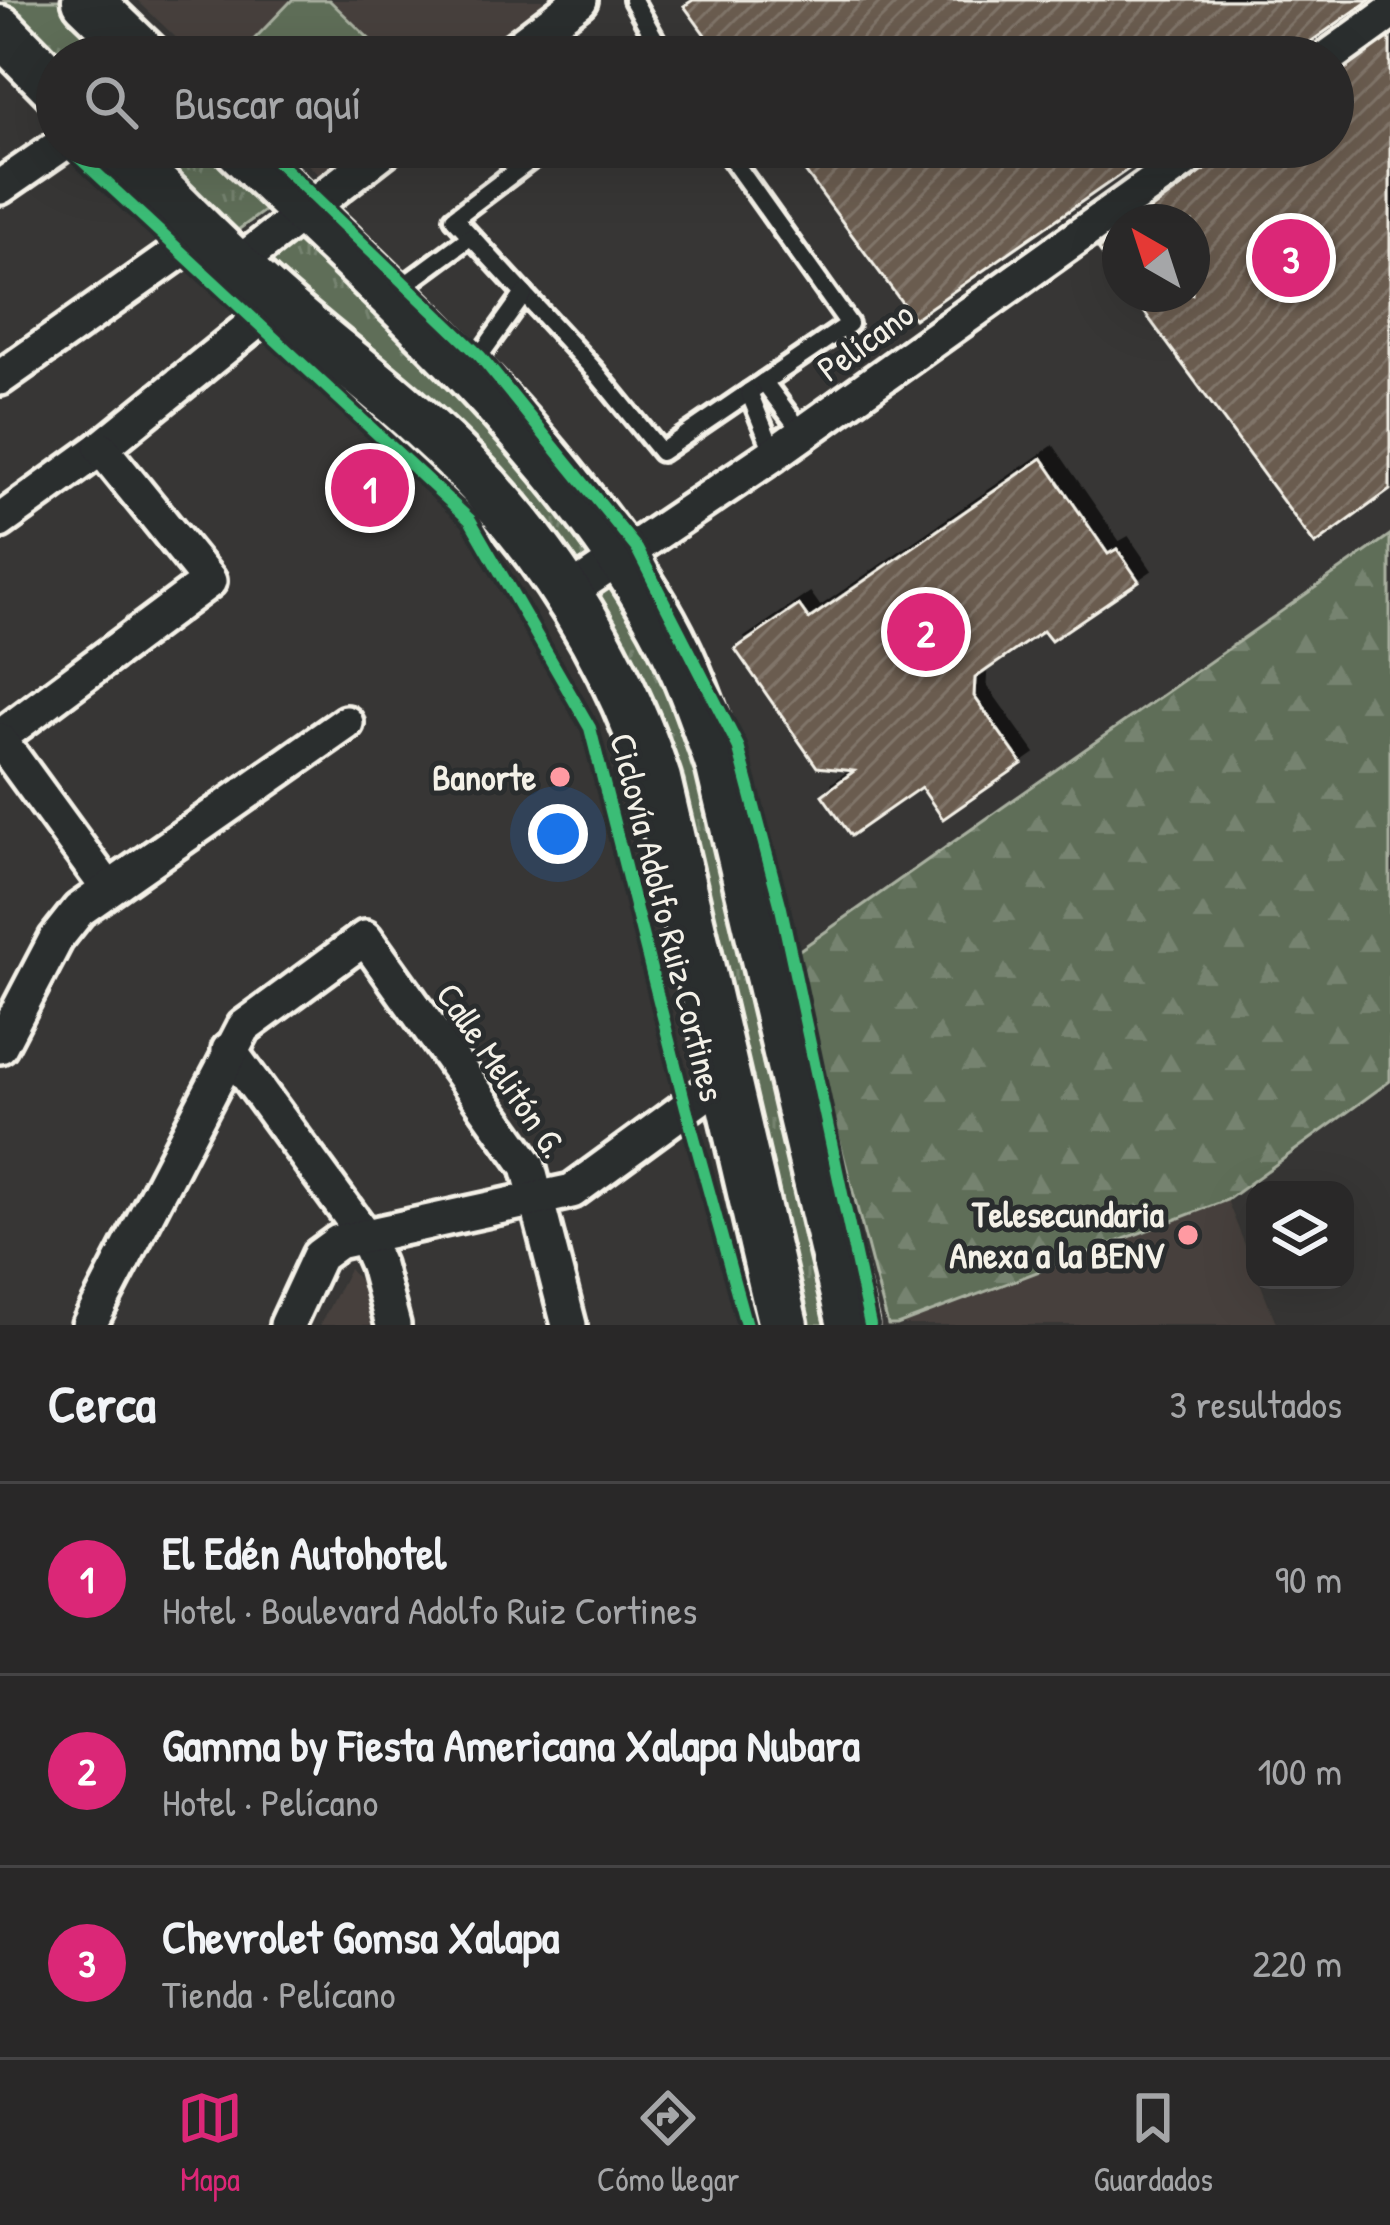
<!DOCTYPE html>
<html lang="es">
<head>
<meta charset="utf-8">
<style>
	:root { --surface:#292828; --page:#353434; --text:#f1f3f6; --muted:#a5a6a8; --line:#454445; --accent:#db2777 }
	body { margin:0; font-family:"Patrick Hand",sans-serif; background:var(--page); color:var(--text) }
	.controls { position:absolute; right:36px; bottom:36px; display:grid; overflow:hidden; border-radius:24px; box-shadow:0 12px 48px #0002 }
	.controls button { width:108px; height:108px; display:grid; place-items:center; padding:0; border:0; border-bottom:3px solid var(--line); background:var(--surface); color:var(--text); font:60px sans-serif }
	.compass { position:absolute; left:1102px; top:204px; width:108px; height:108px; border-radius:50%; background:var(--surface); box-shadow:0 12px 48px #0002; rotate:321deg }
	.you { position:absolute; left:558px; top:834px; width:42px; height:42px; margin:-30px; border:9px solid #fff; border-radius:50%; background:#1a73e8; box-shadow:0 0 0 18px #1a73e833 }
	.badge { display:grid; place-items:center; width:78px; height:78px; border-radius:50%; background:var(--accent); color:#fff; font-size:39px; font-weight:700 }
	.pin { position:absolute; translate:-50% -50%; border:6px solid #fff; box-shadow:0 3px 12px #0006 }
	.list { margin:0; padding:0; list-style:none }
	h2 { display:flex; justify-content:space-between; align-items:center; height:156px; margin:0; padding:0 48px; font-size:51px }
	h2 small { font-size:39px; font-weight:400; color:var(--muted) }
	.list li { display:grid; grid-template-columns:78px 1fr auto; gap:36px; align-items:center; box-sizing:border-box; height:192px; padding:0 48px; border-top:3px solid var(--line) }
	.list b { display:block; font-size:45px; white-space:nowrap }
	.list p { margin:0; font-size:39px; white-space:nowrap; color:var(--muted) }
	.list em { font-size:39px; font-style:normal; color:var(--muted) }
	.icon { flex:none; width:66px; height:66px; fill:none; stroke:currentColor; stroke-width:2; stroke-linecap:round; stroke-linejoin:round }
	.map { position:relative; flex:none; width:1390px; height:1325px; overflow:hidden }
	.search { position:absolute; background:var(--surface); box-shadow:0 12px 48px #0002; left:36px; right:36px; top:36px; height:132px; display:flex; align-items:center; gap:30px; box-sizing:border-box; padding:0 42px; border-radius:66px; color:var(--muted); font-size:45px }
	.sheet { height:732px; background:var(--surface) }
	nav { display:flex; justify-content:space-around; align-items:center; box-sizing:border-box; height:168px; border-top:3px solid var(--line); background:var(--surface); font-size:33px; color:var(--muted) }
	nav a { display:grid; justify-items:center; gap:6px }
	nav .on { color:var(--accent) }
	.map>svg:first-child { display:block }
	.built { fill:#46413d }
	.grass { fill:url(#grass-tufts); stroke:#a9b0a0; stroke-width:3 }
	.forest { fill:url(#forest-firs); stroke:#a9b0a0; stroke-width:3 }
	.pitch { fill:#5e6e58; stroke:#a9b0a0; stroke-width:3 }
	.building { fill:url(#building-hatch); stroke:#f4f1e8; stroke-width:3; filter:url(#shadow) }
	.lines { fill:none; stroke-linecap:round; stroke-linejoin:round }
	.service-casing { stroke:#f4f1e8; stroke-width:26 }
	.minor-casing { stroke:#f4f1e8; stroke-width:42 }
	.secondary-casing { stroke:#f4f1e8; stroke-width:57 }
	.service { stroke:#2a2d2e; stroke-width:16 }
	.minor { stroke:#2a2d2e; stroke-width:33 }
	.secondary { stroke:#2a2d2e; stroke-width:48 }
	.cycleway-casing { stroke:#2a2d2e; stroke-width:20 }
	.cycleway { stroke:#3abd76; stroke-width:12 }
	.poi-dot { fill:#ff9aa2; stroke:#2a2d2e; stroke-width:4.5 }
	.labels { text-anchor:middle; stroke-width:10; stroke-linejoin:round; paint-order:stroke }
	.street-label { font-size:36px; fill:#f4f1e8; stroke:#2a2d2e }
	.poi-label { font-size:36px; font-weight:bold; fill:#f4f1e8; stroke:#2a2d2e; text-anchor:end }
</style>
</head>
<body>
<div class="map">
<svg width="1390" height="1325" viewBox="0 0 1390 1325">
	<defs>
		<pattern id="grass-tufts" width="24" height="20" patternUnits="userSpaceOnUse" patternTransform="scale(3)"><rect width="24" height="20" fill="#5e6e58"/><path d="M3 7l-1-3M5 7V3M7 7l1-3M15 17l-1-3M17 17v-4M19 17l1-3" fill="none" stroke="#768370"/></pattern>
		<pattern id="forest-firs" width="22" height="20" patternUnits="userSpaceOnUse" patternTransform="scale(3)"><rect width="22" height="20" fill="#5e6e58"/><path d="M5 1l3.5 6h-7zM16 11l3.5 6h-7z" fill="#768370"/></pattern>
		<pattern id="building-hatch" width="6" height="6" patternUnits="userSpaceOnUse" patternTransform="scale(3)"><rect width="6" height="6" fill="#6a5c50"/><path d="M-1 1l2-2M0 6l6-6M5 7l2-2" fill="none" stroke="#807469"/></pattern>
		<filter id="shadow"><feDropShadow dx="11" dy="-11" stdDeviation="0" flood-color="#0009"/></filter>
	</defs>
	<rect width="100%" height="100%" fill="#373635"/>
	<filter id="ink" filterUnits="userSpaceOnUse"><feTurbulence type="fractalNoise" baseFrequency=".00833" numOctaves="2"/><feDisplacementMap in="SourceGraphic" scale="24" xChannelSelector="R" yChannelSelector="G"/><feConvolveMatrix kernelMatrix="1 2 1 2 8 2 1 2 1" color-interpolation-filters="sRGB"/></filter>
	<g filter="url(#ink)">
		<g class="built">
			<path d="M137,0H563L487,57H196Z"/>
			<path d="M290,147H363L321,177Z"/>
			<path d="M1227,1200L1255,1270V1280H1259L1277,1325H897Z"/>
			<path d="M349,1269L363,1285L374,1325H320Z"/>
		</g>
		<g class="grass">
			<path d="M4,0H74L132,57H62Z"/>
			<path d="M154,147H224L279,200L238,230Z"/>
			<path d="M306,226L598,550L562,572L492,483L266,258Z"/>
			<path d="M628,575L686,713L839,1325H801L584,598Z"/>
		</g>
		<path class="forest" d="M1390,535V1081L1227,1200L897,1325H888L791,956Z"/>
		<path class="pitch" d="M292,0H329L388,57H237Z"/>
		<g class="building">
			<path d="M693,0H1370L1289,57H721L684,6Z"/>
			<path d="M1390,34V490L1315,545L1131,294H1192V222H1134L1236,147H1333V76Z"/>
			<path d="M787,147H1160L914,319Z"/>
			<path d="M1120,232V279L1098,249Z"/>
			<path d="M1042,458L1108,554L1117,549L1139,581L1051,641L1043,631L975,678L974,696L1022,764L943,819L921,787L851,836L822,795L854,771L817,767L735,649L799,605L809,619Z"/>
		</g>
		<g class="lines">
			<defs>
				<g id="service">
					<path d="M633,0L665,57"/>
					<path d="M548,147L454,218L594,370L661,452L849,324L723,147"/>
					<path d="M394,293L470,237"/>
					<path d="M471,368L524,294"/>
					<path d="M764,382L803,434"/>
					<path d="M749,392L774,454"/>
				</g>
				<g id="minor">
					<path d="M505,57L580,0"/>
					<path d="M1329,57L1390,13"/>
					<path d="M0,187L58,147"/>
					<path d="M235,266L388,147"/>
					<path d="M0,378L204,234"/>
					<path d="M0,521L101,448L278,304"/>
					<path d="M568,593L774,454L1203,147"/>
					<path d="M0,737L209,581L101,448"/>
					<path d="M0,740L107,887"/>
					<path d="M0,1046L56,939L79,910L346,723"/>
					<path d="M229,1050L364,1235L377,1265L393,1325"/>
					<path d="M89,1325L244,1027L365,938L528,1166L569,1325"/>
					<path d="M287,1325L319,1256L338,1242L572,1191L728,1077"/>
				</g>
				<g id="secondary">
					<path d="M87,0L146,57"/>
					<path d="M0,30L57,88"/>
					<path d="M116,147C168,199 219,252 274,300C322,343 374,381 421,424C531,523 610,640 656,779L783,1325"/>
					<path d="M238,147C384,289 563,445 662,623C687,668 704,718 721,767L852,1325"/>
				</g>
			</defs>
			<use href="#service" class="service-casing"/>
			<use href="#minor" class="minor-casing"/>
			<use href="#secondary" class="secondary-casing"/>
			<use href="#service" class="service"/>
			<use href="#minor" class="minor"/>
			<use href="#secondary" class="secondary"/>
			<defs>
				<g id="cycleway">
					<path d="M68,147L470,520L590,728L686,1108L746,1325"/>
					<path d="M262,147L480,356L637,549L738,746L781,908L870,1325"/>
				</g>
			</defs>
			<use href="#cycleway" class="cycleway-casing"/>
			<use href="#cycleway" class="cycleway"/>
		</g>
	</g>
	<g class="poi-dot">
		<circle cx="560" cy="777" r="12"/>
		<circle cx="1188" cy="1235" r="12"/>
	</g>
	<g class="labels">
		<g class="street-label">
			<text transform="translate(865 341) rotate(-36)" y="13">Pelícano</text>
			<text transform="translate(668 917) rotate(76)" y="13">Ciclovía Adolfo Ruiz Cortines</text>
			<text transform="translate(502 1070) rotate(56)" y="13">Calle Melitón G.</text>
		</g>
		<g class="poi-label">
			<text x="536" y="790">Banorte</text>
			<text x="1164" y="1227">Telesecundaria<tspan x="1164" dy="41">Anexa a la BENV</tspan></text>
		</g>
	</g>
</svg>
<div class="controls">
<button><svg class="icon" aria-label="layers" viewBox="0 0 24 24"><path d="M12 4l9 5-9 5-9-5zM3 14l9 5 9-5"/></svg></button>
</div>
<svg class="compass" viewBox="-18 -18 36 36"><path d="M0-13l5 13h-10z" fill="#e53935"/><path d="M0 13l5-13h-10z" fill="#a5a6a8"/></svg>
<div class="you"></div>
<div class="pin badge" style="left:370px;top:488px">1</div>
<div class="pin badge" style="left:926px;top:632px">2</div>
<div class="pin badge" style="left:1291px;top:258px">3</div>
<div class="search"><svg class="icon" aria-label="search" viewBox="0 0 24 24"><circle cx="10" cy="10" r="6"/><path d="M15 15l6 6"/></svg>Buscar aquí</div>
</div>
<section class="sheet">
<h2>Cerca<small>3 resultados</small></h2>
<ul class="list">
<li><span class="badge">1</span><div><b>El Edén Autohotel</b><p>Hotel · Boulevard Adolfo Ruiz Cortines</p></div><em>90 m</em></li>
<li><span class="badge">2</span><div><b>Gamma by Fiesta Americana Xalapa Nubara</b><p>Hotel · Pelícano</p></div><em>100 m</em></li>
<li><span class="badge">3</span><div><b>Chevrolet Gomsa Xalapa</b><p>Tienda · Pelícano</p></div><em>220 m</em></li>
</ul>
</section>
<nav>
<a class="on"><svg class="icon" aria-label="map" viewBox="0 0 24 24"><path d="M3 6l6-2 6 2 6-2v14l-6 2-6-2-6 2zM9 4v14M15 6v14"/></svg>Mapa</a>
<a><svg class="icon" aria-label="directions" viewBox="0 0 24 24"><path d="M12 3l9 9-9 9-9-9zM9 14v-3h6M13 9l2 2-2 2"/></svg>Cómo llegar</a>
<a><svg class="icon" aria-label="saved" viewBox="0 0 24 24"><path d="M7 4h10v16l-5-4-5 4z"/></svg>Guardados</a>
</nav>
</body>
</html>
